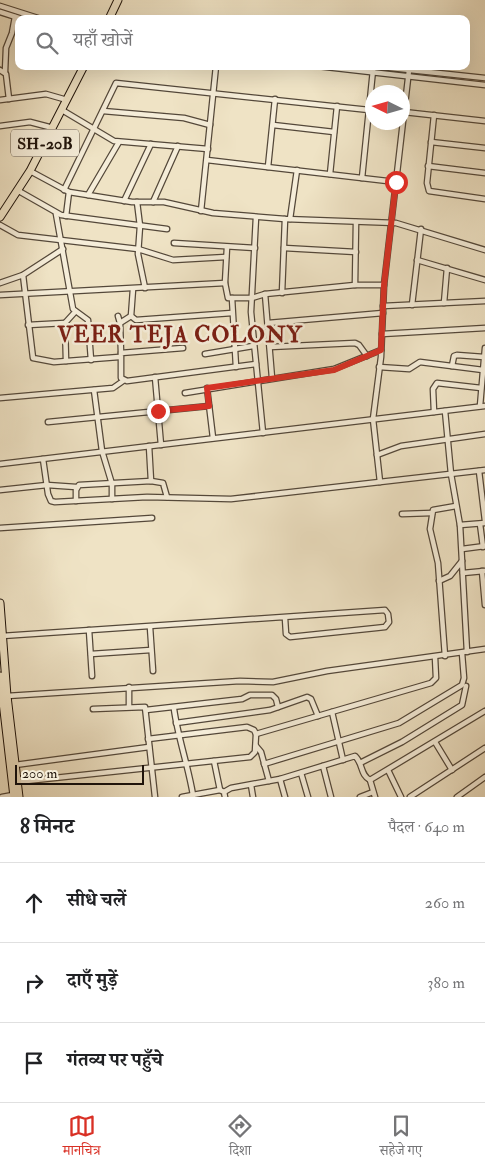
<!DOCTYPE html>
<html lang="hi">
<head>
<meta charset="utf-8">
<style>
	:root { --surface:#fff; --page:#f2f2f2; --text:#202124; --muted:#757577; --line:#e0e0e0; --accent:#d93025 }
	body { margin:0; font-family:"IM FELL Double Pica","Noto Serif Devanagari",serif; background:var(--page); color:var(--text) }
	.compass { position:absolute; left:365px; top:85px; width:45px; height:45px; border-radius:50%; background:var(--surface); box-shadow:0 5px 20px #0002; rotate:275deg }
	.scale { position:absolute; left:15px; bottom:12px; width:129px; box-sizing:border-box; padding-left:5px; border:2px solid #20140b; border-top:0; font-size:14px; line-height:18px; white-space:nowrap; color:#20140b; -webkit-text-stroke:4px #f5edd9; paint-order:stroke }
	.stop { position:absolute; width:15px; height:15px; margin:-11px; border:4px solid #d93025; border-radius:50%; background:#fff }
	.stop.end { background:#d93025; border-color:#fff; box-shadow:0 1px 5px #0008 }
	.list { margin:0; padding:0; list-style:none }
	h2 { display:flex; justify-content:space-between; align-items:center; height:65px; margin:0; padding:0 20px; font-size:21px }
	h2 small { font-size:16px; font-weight:400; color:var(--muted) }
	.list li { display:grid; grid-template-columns:32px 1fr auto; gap:15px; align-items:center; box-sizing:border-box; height:80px; padding:0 20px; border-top:1px solid var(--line) }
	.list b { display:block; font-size:19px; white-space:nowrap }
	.list em { font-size:16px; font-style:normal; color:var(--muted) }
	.icon { flex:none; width:28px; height:28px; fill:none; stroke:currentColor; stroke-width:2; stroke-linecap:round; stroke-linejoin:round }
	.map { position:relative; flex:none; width:485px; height:797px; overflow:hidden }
	.search { position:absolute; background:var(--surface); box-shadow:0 5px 20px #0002; left:15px; right:15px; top:15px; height:55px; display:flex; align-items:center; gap:12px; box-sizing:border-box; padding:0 18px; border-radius:10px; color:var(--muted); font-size:19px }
	.sheet { height:305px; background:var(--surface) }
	nav { display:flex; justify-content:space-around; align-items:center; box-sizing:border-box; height:70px; border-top:1px solid var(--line); background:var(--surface); font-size:14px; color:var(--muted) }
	nav a { display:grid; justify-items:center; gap:2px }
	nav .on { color:var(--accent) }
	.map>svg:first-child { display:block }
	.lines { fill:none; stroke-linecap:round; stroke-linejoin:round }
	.street-casing { stroke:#54483a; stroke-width:7 }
	.primary-casing { stroke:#20140b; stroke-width:9 }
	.street { stroke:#f5edd9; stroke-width:4.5 }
	.primary { stroke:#efe3c5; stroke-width:7 }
	.route { stroke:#d93025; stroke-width:6 }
	.labels { text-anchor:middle; stroke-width:5; stroke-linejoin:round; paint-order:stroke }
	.shield { fill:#f5edd9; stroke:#605549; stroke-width:1 }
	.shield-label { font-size:16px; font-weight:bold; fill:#20140b }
	.district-label { font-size:22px; font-weight:bold; letter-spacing:1px; fill:#7a1f14; stroke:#f5edd9 }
</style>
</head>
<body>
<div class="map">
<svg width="485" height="797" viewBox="0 0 485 797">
	<rect width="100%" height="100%" fill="#efe3c5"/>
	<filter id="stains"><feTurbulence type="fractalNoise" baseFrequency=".004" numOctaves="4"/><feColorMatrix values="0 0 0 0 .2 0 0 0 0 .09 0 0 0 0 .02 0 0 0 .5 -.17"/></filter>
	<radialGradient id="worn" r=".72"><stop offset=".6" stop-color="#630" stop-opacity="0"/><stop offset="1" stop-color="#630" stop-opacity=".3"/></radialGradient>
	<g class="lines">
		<defs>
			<g id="street">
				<path d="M0,6L41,19"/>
				<path d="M0,12L22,19"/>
				<path d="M317,66L485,85"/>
				<path d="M372,66L485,78"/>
				<path d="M0,70L6,74L9,99"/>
				<path d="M5,72L6,48L12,33L15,17"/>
				<path d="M0,100L46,94L67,100"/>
				<path d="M62,110L114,141L208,149"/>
				<path d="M103,111L184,118L210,125"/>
				<path d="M404,112L485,121"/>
				<path d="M434,115L427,183L429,191L485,199"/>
				<path d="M273,125L334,132"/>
				<path d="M0,126L30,122L53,128"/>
				<path d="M431,142L485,148"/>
				<path d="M207,160L396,182"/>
				<path d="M428,166L485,173"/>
				<path d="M268,167L275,99"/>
				<path d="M30,171L69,192L132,202H164L213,213L285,219L396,223L485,250"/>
				<path d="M330,174L337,106"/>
				<path d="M362,178L373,70"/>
				<path d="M17,190L61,215L167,229"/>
				<path d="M64,190L116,83L369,110"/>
				<path d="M88,195L119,142"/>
				<path d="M124,201L151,144"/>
				<path d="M137,202L140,226L138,254L145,288"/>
				<path d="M153,202L178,146"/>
				<path d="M201,211L216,66"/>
				<path d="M56,214L73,309L88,320L91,360"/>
				<path d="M66,216L69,192"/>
				<path d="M256,217L251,312L263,433"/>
				<path d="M290,219L297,170"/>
				<path d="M0,225L18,235L138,249L173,260L226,257"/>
				<path d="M174,243L255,248"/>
				<path d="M227,247L225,283L228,298H252L265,294L355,285H384"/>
				<path d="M284,248L356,252"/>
				<path d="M417,260L485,280"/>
				<path d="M23,275L33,358L54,362L119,357"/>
				<path d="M0,283L23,275L63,249"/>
				<path d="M355,285L356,222"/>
				<path d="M133,289L131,316L136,320L232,313"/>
				<path d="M282,293L285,219"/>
				<path d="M265,294L272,378"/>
				<path d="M0,295L225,283"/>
				<path d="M232,298L236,367"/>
				<path d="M444,303L447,268"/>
				<path d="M412,305L421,229"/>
				<path d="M383,306L485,301"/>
				<path d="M118,316L120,323"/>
				<path d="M268,323L383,313"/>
				<path d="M28,325L65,323"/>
				<path d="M382,334L485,328"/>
				<path d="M270,347L355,343L359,345L367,356"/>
				<path d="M183,348L121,353V378L127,381L256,364"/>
				<path d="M121,353L120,323L131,316"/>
				<path d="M205,354L253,346"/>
				<path d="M66,361L65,323L75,312"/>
				<path d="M452,366L454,356L457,355L484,357"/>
				<path d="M379,367L409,369L420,362L483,370"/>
				<path d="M155,377L161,445"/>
				<path d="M207,388L213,438"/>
				<path d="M94,390L102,451L112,484V499"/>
				<path d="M185,393L334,369L381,350"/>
				<path d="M0,398L113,388L123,381"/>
				<path d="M480,406L485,348"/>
				<path d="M445,411L451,474L460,525L467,652"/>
				<path d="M434,412L433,389L437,383L481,388"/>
				<path d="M48,422L209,406"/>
				<path d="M149,446L151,481"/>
				<path d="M377,455L401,446L485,434"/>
				<path d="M43,459L48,494L51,501L55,502L147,497L231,499L485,470"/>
				<path d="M0,464L485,406"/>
				<path d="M479,471L485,521"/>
				<path d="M380,482L373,419L381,357L384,285L409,70"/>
				<path d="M0,490L47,485L76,487"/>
				<path d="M76,501V490L79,485L151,481L163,483L167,497"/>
				<path d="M402,514L432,513"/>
				<path d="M480,524L483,547"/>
				<path d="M460,525L485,523"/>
				<path d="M0,528L152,518"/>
				<path d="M462,549L485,546"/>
				<path d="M482,571L485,605"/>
				<path d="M463,573L484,571"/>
				<path d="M439,581L450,576L462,561"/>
				<path d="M150,627L153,671"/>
				<path d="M89,630L92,676"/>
				<path d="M2,636L385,610L388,614L389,622L385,627L376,628L290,637L286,634L285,618"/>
				<path d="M91,654L151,650"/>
				<path d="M445,656L438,563L430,529L433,510L456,506"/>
				<path d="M129,687V706"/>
				<path d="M7,696L240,681L273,682L327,671L485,649"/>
				<path d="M93,709L145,707L155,797"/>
				<path d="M174,709C178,738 188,765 193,795"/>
				<path d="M146,710L242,699L250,695H272L276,699L278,707"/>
				<path d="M332,712L343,760"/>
				<path d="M176,723L270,710L307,697L311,699L318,716"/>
				<path d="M256,734L431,683L436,678L435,657"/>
				<path d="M435,742L452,770"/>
				<path d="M256,746L261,752L269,781"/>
				<path d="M214,761L220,790"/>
				<path d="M360,763L402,742L462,705L466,686"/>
				<path d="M264,764L399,723L462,685L464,678L462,653"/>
				<path d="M15,765L149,747"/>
				<path d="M323,766L331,797"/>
				<path d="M388,770L401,797"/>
				<path d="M301,773L308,797"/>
				<path d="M280,779L285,797"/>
				<path d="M17,782L250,757L255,752L256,734L254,730L247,727L148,739"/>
				<path d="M251,785L253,797"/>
				<path d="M224,792L231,788L280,779L355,756C363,763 360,775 370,780"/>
				<path d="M2,797L13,795"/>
				<path d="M182,797L220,790L224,792L225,797"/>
				<path d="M360,797L373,792"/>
				<path d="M375,797L370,780L485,711"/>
				<path d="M410,797L485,748"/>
				<path d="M457,797L485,777"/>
			</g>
			<g id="primary">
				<path d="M109,19L118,0"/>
				<path d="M0,217L30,171L84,66"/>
				<path d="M0,603L7,696L19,797"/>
				<path d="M0,676L14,797"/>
			</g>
		</defs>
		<use href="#street" class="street-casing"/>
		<use href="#primary" class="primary-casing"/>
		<use href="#street" class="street"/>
		<use href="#primary" class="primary"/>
	</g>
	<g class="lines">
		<path class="route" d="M158,411L209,406L207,388L334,370L381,350L384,285L396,182"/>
	</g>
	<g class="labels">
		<rect class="shield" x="11" y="129.5" width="68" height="27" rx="4"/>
		<g class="shield-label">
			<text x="45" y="149">SH-20B</text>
		</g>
		<g class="district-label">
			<text x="180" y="342">VEER TEJA COLONY</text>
		</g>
	</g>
	<rect width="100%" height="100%" filter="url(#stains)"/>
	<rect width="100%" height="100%" fill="url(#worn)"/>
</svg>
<svg class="compass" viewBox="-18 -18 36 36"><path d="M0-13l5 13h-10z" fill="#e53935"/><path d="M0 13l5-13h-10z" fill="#757577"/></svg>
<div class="scale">200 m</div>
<div class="stop" style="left:396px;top:182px"></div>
<div class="stop end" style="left:158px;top:411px"></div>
<div class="search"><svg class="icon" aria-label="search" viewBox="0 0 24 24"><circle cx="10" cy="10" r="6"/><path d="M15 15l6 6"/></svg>यहाँ खोजें</div>
</div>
<section class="sheet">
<h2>8 मिनट<small>पैदल · 640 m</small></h2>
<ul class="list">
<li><svg class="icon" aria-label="ahead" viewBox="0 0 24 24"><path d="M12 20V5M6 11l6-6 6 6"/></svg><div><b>सीधे चलें</b></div><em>260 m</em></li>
<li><svg class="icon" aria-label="right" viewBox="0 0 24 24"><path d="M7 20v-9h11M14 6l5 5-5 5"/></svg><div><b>दाएँ मुड़ें</b></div><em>380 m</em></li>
<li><svg class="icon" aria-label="arrive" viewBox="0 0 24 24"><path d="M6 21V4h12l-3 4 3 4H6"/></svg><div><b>गंतव्य पर पहुँचे</b></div></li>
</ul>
</section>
<nav>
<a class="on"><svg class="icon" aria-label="map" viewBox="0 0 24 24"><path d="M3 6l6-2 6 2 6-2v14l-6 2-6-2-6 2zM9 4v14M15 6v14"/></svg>मानचित्र</a>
<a><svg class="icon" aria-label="directions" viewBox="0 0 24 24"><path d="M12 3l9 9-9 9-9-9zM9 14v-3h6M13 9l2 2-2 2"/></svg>दिशा</a>
<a><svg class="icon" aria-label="saved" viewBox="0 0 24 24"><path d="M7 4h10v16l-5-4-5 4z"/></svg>सहेजे गए</a>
</nav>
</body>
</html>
